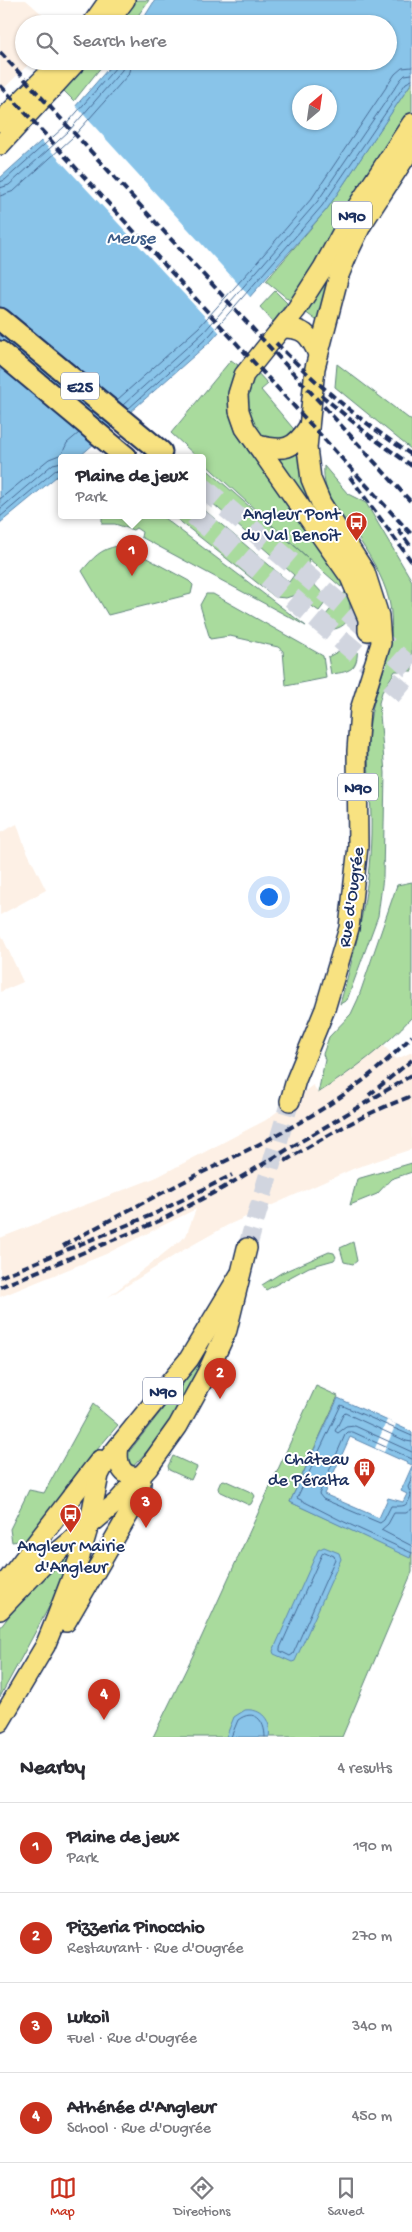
<!DOCTYPE html>
<html lang="en">
<head>
<meta charset="utf-8">
<style>
	:root { --surface:#fff; --page:#f2f2f3; --text:#2b2b33; --muted:#7c7c81; --line:#e1e1e2; --accent:#c8321e }
	body { margin:0; font-family:"Gochi Hand",sans-serif; background:var(--page); color:var(--text) }
	.compass { position:absolute; left:292px; top:85px; width:45px; height:45px; border-radius:50%; background:var(--surface); box-shadow:0 1px 4px #0004; rotate:29deg }
	.you { position:absolute; left:268px; top:896px; width:18px; height:18px; margin:-12px; border:4px solid #fff; border-radius:50%; background:#1a73e8; box-shadow:0 0 0 8px #1a73e833 }
	.badge { display:grid; place-items:center; width:32px; height:32px; border-radius:50%; background:var(--accent); color:#fff; font-size:16px; font-weight:700 }
	.pin { position:absolute; translate:-50% -41px; filter:drop-shadow(0 1px 2px #0008) }
	.pin::after { content:''; position:absolute; top:26px; width:18px; height:15px; background:inherit; clip-path:polygon(0 0,100% 0,50% 100%) }
	.popup { position:absolute; left:58px; top:454px; width:148px; height:65px; box-sizing:border-box; display:grid; place-content:center; border-radius:5px; background:var(--surface); filter:drop-shadow(0 1px 4px #0005); font-size:16px; white-space:nowrap; color:var(--muted) }
	.popup b { font-size:19px; color:var(--text) }
	.popup::after { content:''; position:absolute; left:50%; top:100%; margin-left:-10px; border:10px solid transparent; border-top-color:var(--surface) }
	.list { margin:0; padding:0; list-style:none }
	h2 { display:flex; justify-content:space-between; align-items:center; height:65px; margin:0; padding:0 20px; font-size:21px }
	h2 small { font-size:16px; font-weight:400; color:var(--muted) }
	.list li { display:grid; grid-template-columns:32px 1fr auto; gap:15px; align-items:center; box-sizing:border-box; height:90px; padding:0 20px; border-top:1px solid var(--line) }
	.list b { display:block; font-size:19px; white-space:nowrap }
	.list p { margin:0; font-size:16px; white-space:nowrap; color:var(--muted) }
	.list em { font-size:16px; font-style:normal; color:var(--muted) }
	.icon { flex:none; width:28px; height:28px; fill:none; stroke:currentColor; stroke-width:2; stroke-linecap:round; stroke-linejoin:round }
	.map { position:relative; flex:none; width:412px; height:1737px; overflow:hidden }
	.search { position:absolute; background:var(--surface); box-shadow:0 1px 4px #0004; left:15px; right:15px; top:15px; height:55px; display:flex; align-items:center; gap:12px; box-sizing:border-box; padding:0 18px; border-radius:28px; color:var(--muted); font-size:19px }
	.sheet { height:425px; background:var(--surface) }
	nav { display:flex; justify-content:space-around; align-items:center; box-sizing:border-box; height:70px; border-top:1px solid var(--line); background:var(--surface); font-size:14px; color:var(--muted) }
	nav a { display:grid; justify-items:center; gap:2px }
	nav .on { color:var(--accent) }
	.map>svg:first-child { display:block }
	.built { fill:#fdf0e5 }
	.green { fill:#a9db9d; stroke:#62857e }
	.water { fill:#89c4e9; stroke:#5d88b1; fill-rule:evenodd }
	.pier { fill:#fff }
	.lines { fill:none; stroke-linecap:round; stroke-linejoin:round }
	.shore { stroke:#476b96; stroke-width:1 }
	.major-tunnel { stroke:#d1d5df; stroke-width:19; stroke-dasharray:19 9; stroke-linecap:butt }
	.highway-tunnel { stroke:#d1d5df; stroke-width:21; stroke-dasharray:21 11; stroke-linecap:butt }
	.major-casing { stroke:#1b2f5e; stroke-width:22 }
	.highway-casing { stroke:#1b2f5e; stroke-width:25 }
	.major { stroke:#f8e281; stroke-width:19 }
	.highway { stroke:#f8e281; stroke-width:21 }
	.rail { stroke:#1b2f5e; stroke-width:4; stroke-dasharray:8 4; stroke-linecap:butt }
	.labels { text-anchor:middle; stroke-width:4; stroke-linejoin:round; paint-order:stroke }
	.shield { fill:#fff; stroke:#5f6d8e; stroke-width:1 }
	.shield-label { font-size:16px; font-weight:bold; fill:#1b2f5e }
	.poi-label { font-size:18px; fill:#1b2f5e; stroke:#fff; text-anchor:end }
	.street-label { font-size:18px; fill:#1b2f5e; stroke:#fff }
	.water-label { font-size:19px; font-style:italic; fill:#3c5c88; stroke:#fff }
</style>
</head>
<body>
<div class="map">
<svg width="412" height="1737" viewBox="0 0 412 1737">
	<rect width="100%" height="100%" fill="#fff"/>
	<filter id="ink" filterUnits="userSpaceOnUse"><feTurbulence type="fractalNoise" baseFrequency=".02" numOctaves="2"/><feDisplacementMap in="SourceGraphic" scale="10" xChannelSelector="R" yChannelSelector="G"/><feConvolveMatrix kernelMatrix="1 2 1 2 8 2 1 2 1" color-interpolation-filters="sRGB"/></filter>
	<g filter="url(#ink)">
		<g class="built">
			<path d="M0,0H26L53,24H24V61H32L0,92Z"/>
			<path d="M17,824L24,845L46,890L0,915V833Z"/>
			<path d="M0,932L23,982L0,992Z"/>
			<path d="M383,1045L397,1059L412,1052V1149L355,1168L228,1225L180,1252L107,1298L186,1236L196,1209L106,1254L0,1297V1238L157,1177L266,1120L313,1085L318,1093L349,1072Z"/>
		</g>
		<g class="green">
			<path d="M134,0H149L132,24H117Z"/>
			<path d="M88,61H106L74,101L62,89Z"/>
			<path d="M412,82V115L293,303L266,281L327,209Z"/>
			<path d="M335,263L320,323L305,312Z"/>
			<path d="M275,291L287,303L273,322L260,307Z"/>
			<path d="M231,360L238,365C226,390 226,410 237,435L343,582L341,587L308,558L310,567L309,579L328,599L319,611L295,595L286,598L275,597L172,515H202V508L289,582L294,575L202,494V465L307,557L202,461V457H197L171,433Z"/>
			<path d="M337,364L412,421V450L335,387Z"/>
			<path d="M256,371L268,384L261,390L297,433L288,441L265,440C243,417 243,399 256,371Z"/>
			<path d="M300,449L314,511L274,457Z"/>
			<path d="M324,466L348,494L366,503L412,581V671H395L382,692L379,703L385,773L383,877L378,916L347,1000L340,1004C356,948 370,892 371,833C372,799 366,764 369,730C373,684 400,650 389,600C383,576 368,553 355,533C339,510 322,497 324,466Z"/>
			<path d="M102,515H160L306,626L141,537L142,532L136,528L133,530L115,524H102Z"/>
			<path d="M118,546L130,549L189,581L193,585L191,594L108,615L82,571C93,558 100,549 118,546Z"/>
			<path d="M346,591C358,620 344,634 314,629Z"/>
			<path d="M206,594H213L323,656L326,678L286,686L283,651L278,647L230,636L210,639L200,605Z"/>
			<path d="M354,643L357,645C359,668 352,672 331,674L328,657Z"/>
			<path d="M412,882V1017C385,1047 352,1071 318,1093L325,1060L323,1054L329,1037L351,1014L358,999L397,885Z"/>
			<path d="M412,1163V1172L391,1179L377,1194L350,1205L357,1179Z"/>
			<path d="M353,1242L357,1261L353,1264L344,1262L340,1248Z"/>
			<path d="M329,1252L334,1253L336,1257L334,1260L309,1267L266,1290L262,1285L281,1273Z"/>
			<path d="M222,1321L185,1400L158,1439L130,1470L124,1458L185,1381Z"/>
			<path d="M316,1386L338,1396L290,1502L410,1557L412,1552V1572L342,1737H153L197,1647Z"/>
			<path d="M93,1404L118,1425L63,1490L59,1500L27,1540L12,1542L10,1529L29,1490L44,1493Z"/>
			<path d="M173,1456L197,1467L191,1480L169,1470L168,1466Z"/>
			<path d="M224,1480L253,1493L255,1496L251,1504L249,1505L219,1491L218,1488L221,1481Z"/>
			<path d="M64,1558L71,1565L63,1581L0,1697V1628L19,1603Z"/>
		</g>
		<g class="water">
			<path d="M155,0H412V82L327,209L212,340L79,457H62V472L0,523V178L60,124L115,61H388V24H140ZM300,92H330V122H300Z"/>
			<path d="M338,1398L412,1432V1465L350,1437L324,1494L379,1518L388,1498L403,1502L407,1494L401,1491L412,1466V1552L410,1558L290,1502Z"/>
			<path d="M324,1547L339,1553L341,1559L295,1661L292,1662L274,1654L273,1651L318,1550Z"/>
			<path d="M245,1710C262,1708 272,1721 269,1737H226L234,1717Z"/>
		</g>
		<g class="pier">
			<path d="M74,104L252,299L221,334L40,139Z"/>
			<path d="M387,1420L396,1424L384,1452L375,1448Z"/>
		</g>
		<g class="lines">
			<g class="shore">
				<path d="M0,182L5,180L64,127L117,66L118,61"/>
				<path d="M0,188L9,185L68,132L122,70L124,61"/>
				<path d="M0,196L14,191L73,137L128,75L132,61"/>
				<path d="M117,400L199,327L252,268L312,198L395,74L402,68L412,67"/>
				<path d="M123,405L204,332L317,202L401,79L405,75L412,74"/>
				<path d="M128,409L209,336L322,206L406,83L412,80"/>
				<path d="M0,499L49,459L62,454L67,443L79,433"/>
				<path d="M0,509L53,464L62,462"/>
				<path d="M0,517L57,469L62,468"/>
				<path d="M412,1436L341,1405L297,1498L340,1520L412,1553"/>
				<path d="M412,1442L406,1441L345,1413L343,1415L335,1431L338,1433L346,1427L355,1426L412,1452"/>
				<path d="M412,1459L353,1432H348L345,1435L319,1494L323,1499L380,1523L384,1520L391,1506C403,1506 407,1508 411,1495L408,1487L412,1478"/>
				<path d="M412,1509L406,1513H394L388,1524L381,1530L412,1546"/>
				<path d="M325,1552L334,1556L335,1559L293,1654L290,1656L280,1651V1648L322,1554Z"/>
				<path d="M231,1737L238,1720C254,1708 265,1720 265,1737"/>
			</g>
			<path class="major-tunnel" d="M247,1248L290,1101"/>
			<g class="highway-tunnel">
				<path d="M202,487L341,605L412,669"/>
				<path d="M194,515L412,700"/>
			</g>
			<defs>
				<g id="major">
					<path d="M92,24L109,0"/>
					<path d="M107,24L125,0"/>
					<path d="M0,122L61,61"/>
					<path d="M0,145L77,61"/>
					<path d="M282,328C304,328 309,334 318,354"/>
					<path d="M257,445C284,451 293,451 309,426"/>
					<path d="M368,631V619L350,577L245,428L239,411L238,394L244,375L296,310L323,268L351,216L412,123"/>
					<path d="M290,1101L296,1080L325,1009L349,928L358,846L357,751L360,710L381,643L379,616L365,572L321,503L311,479L307,448L315,368L339,275L349,251L362,224L412,147"/>
					<path d="M119,1446C116,1463 121,1479 141,1476"/>
					<path d="M0,1590L100,1460"/>
					<path d="M0,1610L46,1562L117,1502L148,1468L178,1426L207,1373L227,1330L247,1248"/>
					<path d="M66,1622L130,1512L140,1491L141,1482"/>
					<path d="M0,1722L45,1646L56,1619L79,1559L89,1525L99,1475L105,1463L189,1359L239,1276"/>
				</g>
				<g id="highway">
					<path d="M0,319L161,452"/>
					<path d="M0,352L126,457"/>
				</g>
			</defs>
			<use href="#major" class="major-casing"/>
			<use href="#highway" class="highway-casing"/>
			<use href="#major" class="major"/>
			<use href="#highway" class="highway"/>
			<g class="rail">
				<path d="M0,52L412,503"/>
				<path d="M0,85L412,535"/>
				<path d="M276,343C317,385 363,423 412,455"/>
				<path d="M321,395L370,436L412,466"/>
				<path d="M350,477L412,562"/>
				<path d="M398,529L412,548"/>
				<path d="M369,1095L412,1060"/>
				<path d="M285,1161C326,1136 367,1112 412,1096"/>
				<path d="M63,1246C107,1221 152,1198 197,1175C280,1134 347,1104 412,1036"/>
				<path d="M0,1277L154,1214L232,1175"/>
				<path d="M0,1287L159,1221L223,1188L412,1075"/>
			</g>
		</g>
	</g>
	<defs>
		<symbol id="bus-pin" viewBox="-11 -11 22 30"><path d="M0 17L-7.5 6A9.5 9.5 0 1 1 7.5 6Z" fill="#c8321e" stroke="#fff"/><path d="M-5-6H5V4H4V6H2V4H-2V6H-4V4H-5ZM-3.5-4V0h7V-4ZM-3.5 1.2v1.5H-2V1.2ZM2 1.2v1.5H3.5V1.2Z" fill="#fff"/></symbol>
		<symbol id="building-pin" viewBox="-11 -11 22 30"><path d="M0 17L-7.5 6A9.5 9.5 0 1 1 7.5 6Z" fill="#c8321e" stroke="#fff"/><path d="M-4-6H4V6H1V3H-1V6H-4ZM-2.5-4.3h1.7v1.8h-1.7ZM.8-4.3h1.7v1.8H.8ZM-2.5-1h1.7V.8h-1.7ZM.8-1h1.7V.8H.8Z" fill="#fff"/></symbol>
	</defs>
	<g fill-rule="evenodd">
		<use href="#bus-pin" x="344" y="510" width="25" height="34"/>
		<use href="#building-pin" x="352" y="1456" width="25" height="34"/>
		<use href="#bus-pin" x="58" y="1502" width="25" height="34"/>
	</g>
	<g class="labels">
		<g class="shield">
			<rect x="332" y="201.5" width="40" height="27" rx="4"/>
			<rect x="61" y="372.5" width="38" height="27" rx="4"/>
			<rect x="338" y="773.5" width="40" height="27" rx="4"/>
			<rect x="143" y="1377.5" width="40" height="27" rx="4"/>
		</g>
		<g class="shield-label">
			<text x="352" y="221">N90</text>
			<text x="80" y="392">E25</text>
			<text x="358" y="793">N90</text>
			<text x="163" y="1397">N90</text>
		</g>
		<g class="poi-label">
			<text x="340" y="519">Angleur Pont<tspan x="340" dy="21">du Val Benoît</tspan></text>
			<text x="349" y="1464">Château<tspan x="349" dy="21">de Péralta</tspan></text>
			<text x="71" y="1551" text-anchor="middle">Angleur Mairie<tspan x="71" dy="21">d'Angleur</tspan></text>
		</g>
		<g class="street-label">
			<text transform="translate(350 897) rotate(-82)" y="6">Rue d'Ougrée</text>
		</g>
		<g class="water-label">
			<text x="131" y="243">Meuse</text>
		</g>
	</g>
</svg>
<svg class="compass" viewBox="-18 -18 36 36"><path d="M0-13l5 13h-10z" fill="#e53935"/><path d="M0 13l5-13h-10z" fill="#7c7c81"/></svg>
<div class="you"></div>
<div class="pin badge" style="left:132px;top:576px">1</div>
<div class="popup"><b>Plaine de jeux</b>Park</div>
<div class="pin badge" style="left:220px;top:1399px">2</div>
<div class="pin badge" style="left:146px;top:1528px">3</div>
<div class="pin badge" style="left:104px;top:1720px">4</div>
<div class="search"><svg class="icon" aria-label="search" viewBox="0 0 24 24"><circle cx="10" cy="10" r="6"/><path d="M15 15l6 6"/></svg>Search here</div>
</div>
<section class="sheet">
<h2>Nearby<small>4 results</small></h2>
<ul class="list">
<li><span class="badge">1</span><div><b>Plaine de jeux</b><p>Park</p></div><em>190 m</em></li>
<li><span class="badge">2</span><div><b>Pizzeria Pinocchio</b><p>Restaurant · Rue d'Ougrée</p></div><em>270 m</em></li>
<li><span class="badge">3</span><div><b>Lukoil</b><p>Fuel · Rue d'Ougrée</p></div><em>340 m</em></li>
<li><span class="badge">4</span><div><b>Athénée d'Angleur</b><p>School · Rue d'Ougrée</p></div><em>450 m</em></li>
</ul>
</section>
<nav>
<a class="on"><svg class="icon" aria-label="map" viewBox="0 0 24 24"><path d="M3 6l6-2 6 2 6-2v14l-6 2-6-2-6 2zM9 4v14M15 6v14"/></svg>Map</a>
<a><svg class="icon" aria-label="directions" viewBox="0 0 24 24"><path d="M12 3l9 9-9 9-9-9zM9 14v-3h6M13 9l2 2-2 2"/></svg>Directions</a>
<a><svg class="icon" aria-label="saved" viewBox="0 0 24 24"><path d="M7 4h10v16l-5-4-5 4z"/></svg>Saved</a>
</nav>
</body>
</html>
